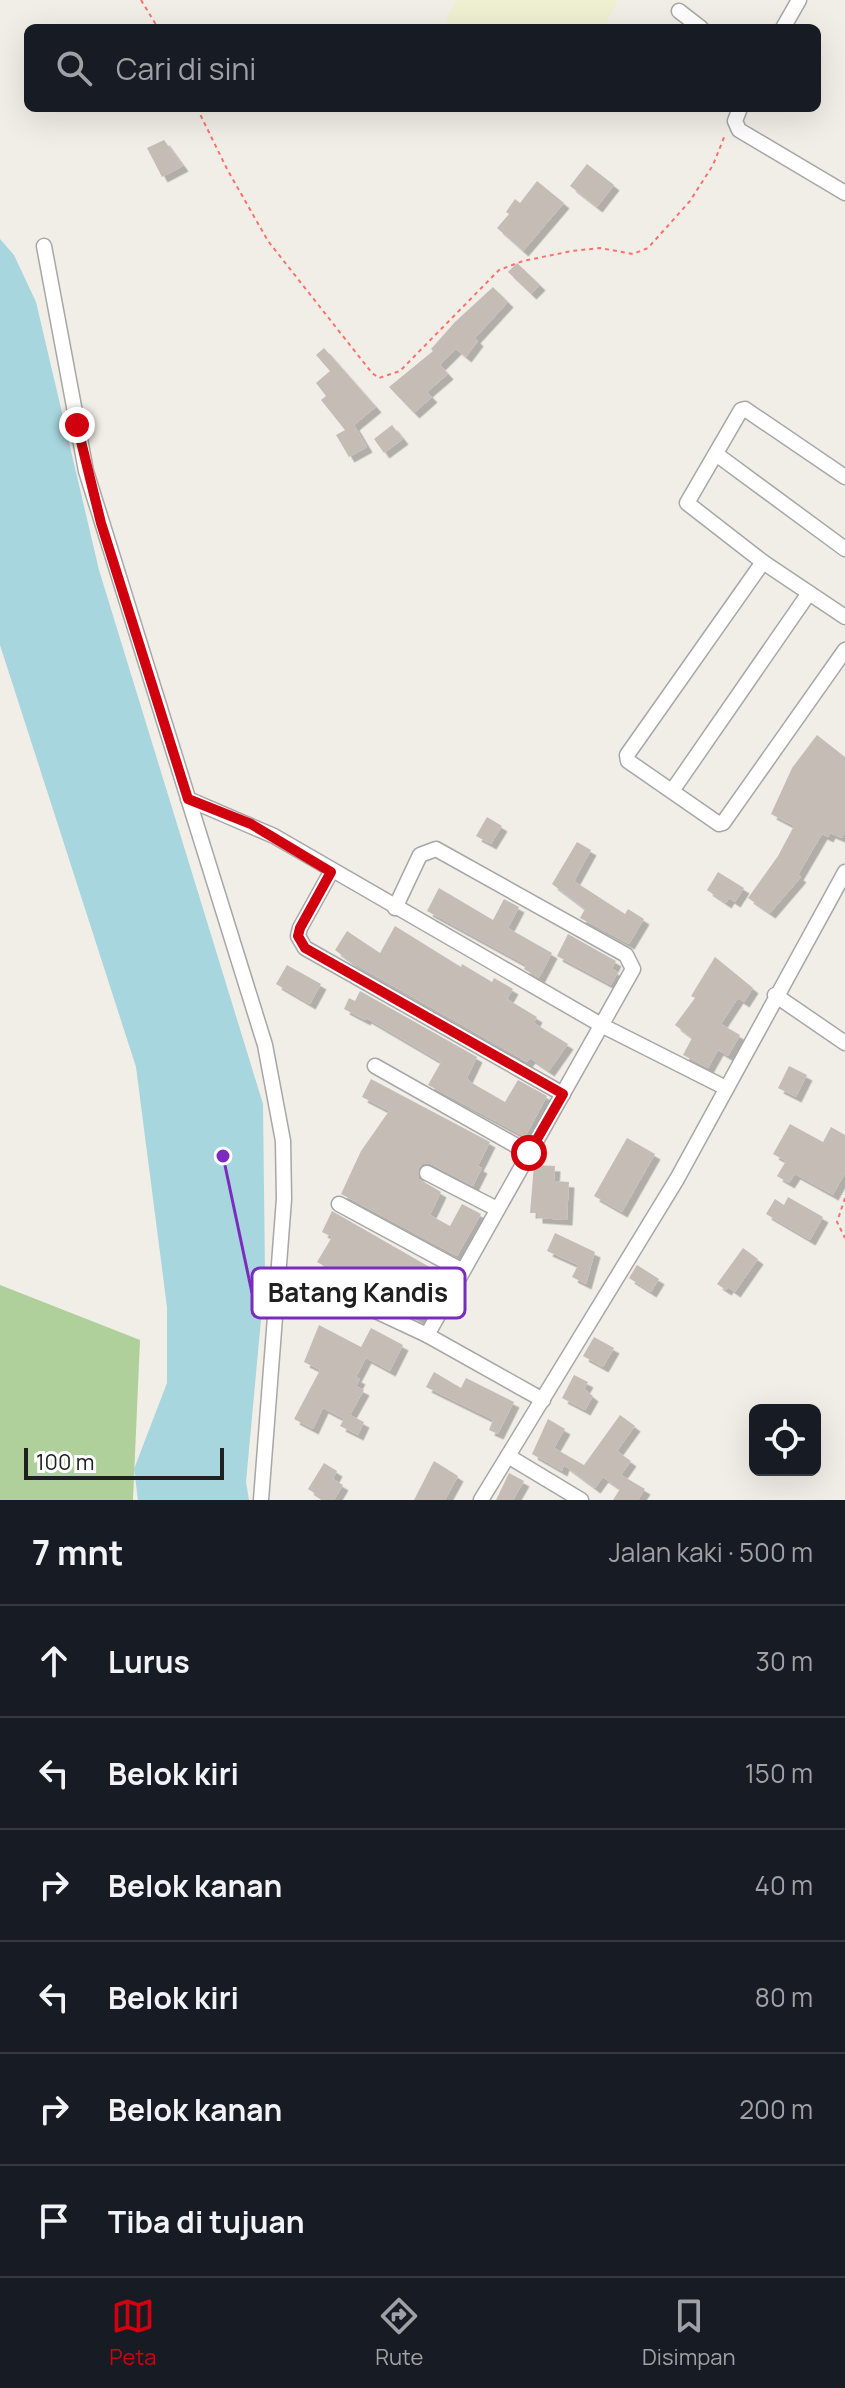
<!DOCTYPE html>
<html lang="id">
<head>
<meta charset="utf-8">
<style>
	:root { --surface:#171b24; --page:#242831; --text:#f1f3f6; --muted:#9ea1a6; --line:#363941; --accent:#d1000f }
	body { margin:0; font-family:Manrope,sans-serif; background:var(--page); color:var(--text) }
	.controls { position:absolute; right:24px; bottom:24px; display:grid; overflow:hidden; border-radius:12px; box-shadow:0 8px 32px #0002 }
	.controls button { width:72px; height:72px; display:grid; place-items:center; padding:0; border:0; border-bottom:2px solid var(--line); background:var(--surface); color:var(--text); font:40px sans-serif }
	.scale { position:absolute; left:24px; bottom:20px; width:200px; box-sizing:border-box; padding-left:8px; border:4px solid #202020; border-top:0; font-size:22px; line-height:28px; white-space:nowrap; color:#202020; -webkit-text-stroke:6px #fff; paint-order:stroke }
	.stop { position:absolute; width:24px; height:24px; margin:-18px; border:6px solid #d1000f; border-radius:50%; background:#fff }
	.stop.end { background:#d1000f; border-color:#fff; box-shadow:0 2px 8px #0008 }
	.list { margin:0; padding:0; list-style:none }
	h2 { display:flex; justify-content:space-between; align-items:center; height:104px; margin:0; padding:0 32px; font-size:34px }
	h2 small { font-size:26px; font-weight:400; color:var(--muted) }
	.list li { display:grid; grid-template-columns:52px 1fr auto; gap:24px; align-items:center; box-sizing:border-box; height:112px; padding:0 32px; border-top:2px solid var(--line) }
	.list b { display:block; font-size:30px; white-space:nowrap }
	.list em { font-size:26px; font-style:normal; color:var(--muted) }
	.icon { flex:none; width:44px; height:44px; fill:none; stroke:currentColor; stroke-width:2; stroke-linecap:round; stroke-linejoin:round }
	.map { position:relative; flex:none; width:845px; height:1500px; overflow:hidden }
	.search { position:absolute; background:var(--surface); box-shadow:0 8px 32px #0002; left:24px; right:24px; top:24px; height:88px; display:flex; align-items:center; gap:20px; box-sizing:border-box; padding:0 28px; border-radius:12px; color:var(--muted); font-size:30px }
	.sheet { height:776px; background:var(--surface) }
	nav { display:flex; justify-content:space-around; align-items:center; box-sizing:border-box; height:112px; border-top:2px solid var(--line); background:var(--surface); font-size:22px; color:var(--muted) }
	nav a { display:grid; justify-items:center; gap:4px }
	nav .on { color:var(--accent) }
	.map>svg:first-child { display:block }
	.farmland { fill:#efefd2 }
	.forest { fill:#afd09b }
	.water { fill:#a7d6de }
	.building { fill:#c6bcb6; filter:url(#shadow) }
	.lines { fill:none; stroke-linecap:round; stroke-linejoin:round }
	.street-casing { stroke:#a7a7a7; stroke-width:17 }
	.path { stroke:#fb726e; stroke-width:2; stroke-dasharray:4 4; stroke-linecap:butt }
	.street { stroke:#fff; stroke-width:14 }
	.route { stroke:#d1000f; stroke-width:10 }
	.leader { fill:none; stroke:#7b2cbf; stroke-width:3 }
	.callout-dot { fill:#7b2cbf; stroke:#fff; stroke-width:3 }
	.callout { fill:#fff; stroke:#7b2cbf; stroke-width:3 }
	.callout-label { font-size:26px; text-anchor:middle; font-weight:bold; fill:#202020 }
</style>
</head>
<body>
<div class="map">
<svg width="845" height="1500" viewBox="0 0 845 1500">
	<defs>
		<filter id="shadow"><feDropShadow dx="5.5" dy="5.5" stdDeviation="0" flood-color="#0004"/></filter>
	</defs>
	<rect width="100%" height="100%" fill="#f1ede7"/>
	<path class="farmland" d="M456,0H618L604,28H453L445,22Z"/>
	<path class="forest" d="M0,1285L140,1340L133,1500H0Z"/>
	<path class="water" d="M0,239L14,255L36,302L99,570L263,1104L265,1276L246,1482L249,1500H138L134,1469L167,1383V1307L136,1067L0,645Z"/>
	<g class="building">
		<path d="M164,140L183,166L162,177L147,148Z"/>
		<path d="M587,164L614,185L597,207L570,186Z"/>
		<path d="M537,181L564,203L523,251L497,228L509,214L506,212L515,199L520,203Z"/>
		<path d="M517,263L540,285L531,294L508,272Z"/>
		<path d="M493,287L508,302L475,338L478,341L466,357L456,349L440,365L448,374L427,392L432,397L414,413L389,387L433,351L431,349L455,322Z"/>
		<path d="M324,348L376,407L354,425L367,447L349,457L336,435L345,430L321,400L326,396L316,383L330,371L316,355Z"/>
		<path d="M392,425L403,439L384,453L374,439Z"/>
		<path d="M817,735L845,757V832L842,838L830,833L828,837L822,834L798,875L801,877L770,913L748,898L778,856L794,826L771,814L792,768Z"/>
		<path d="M487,817L502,826L491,844L476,836Z"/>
		<path d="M577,842L591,850L574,881L625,914L628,909L644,919L629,944L580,918L585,909L552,884Z"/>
		<path d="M718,872L744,888L735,902L729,898L726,903L707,890Z"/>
		<path d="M439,888L493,920L504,899L519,907L508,928L552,953L539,978L524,969L526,965L427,911Z"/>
		<path d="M395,926L461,967L462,964L492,982L494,978L513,989L507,999L537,1017L534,1023L568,1044L549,1071L530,1058L527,1062L351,962L335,950L347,931L380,953Z"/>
		<path d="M568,934L616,961L612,969L618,972L611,985L557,956Z"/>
		<path d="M715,957L753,988L744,1002L738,998L721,1024L740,1035L728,1056L718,1050L708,1068L683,1055L692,1038L675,1025L695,998L691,996Z"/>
		<path d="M287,965L321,984L310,1004L276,984Z"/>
		<path d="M360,991L477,1057L467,1078L472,1083L505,1102L518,1080L547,1096L525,1137L428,1085L441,1062L366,1018L365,1020L344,1009L349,998L355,1001Z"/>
		<path d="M789,1066L807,1075L796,1097L778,1088Z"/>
		<path d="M371,1079L490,1142L478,1166L482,1168L473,1186L431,1164H422L418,1169L419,1179L441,1192L430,1215L450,1226L462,1204L481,1214L457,1256L341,1194L361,1151L389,1111L362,1097Z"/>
		<path d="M790,1124L823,1142L831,1127L845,1135V1173L833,1195L795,1174L789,1183L777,1176L786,1161L773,1154Z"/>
		<path d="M627,1138L655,1154L622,1212L594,1196Z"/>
		<path d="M534,1165L555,1166L554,1181L569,1182L567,1220L537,1218V1213H530Z"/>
		<path d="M788,1197L823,1217L810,1240L766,1214L775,1199L784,1205Z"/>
		<path d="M332,1211L447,1277L437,1295L433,1292L419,1319L350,1281L338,1280L323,1272L326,1267L317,1262L332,1237L322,1232Z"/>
		<path d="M555,1233L595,1252L586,1284L572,1277L578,1265L547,1251Z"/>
		<path d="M743,1248L758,1259L735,1292L728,1287L726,1290L717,1284Z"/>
		<path d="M637,1265L659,1279L651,1292L629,1278Z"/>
		<path d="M319,1325L361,1347L371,1328L403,1345L390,1371L366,1358L356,1377L360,1379L356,1386L364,1390L350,1415L364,1422L358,1435L340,1426L344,1419L323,1408L313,1429L294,1419L320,1370L304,1362Z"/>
		<path d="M594,1337L614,1348L603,1367L583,1356Z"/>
		<path d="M434,1372L461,1388L466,1378L514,1402L498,1434L489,1430L493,1420L426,1387Z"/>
		<path d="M574,1375L588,1382L584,1389L593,1396L585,1410L562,1398Z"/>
		<path d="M620,1415L635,1426L617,1451L631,1461L621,1475L645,1489L638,1500H613L620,1489L603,1477L595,1488L564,1465L562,1471L532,1454L548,1419L565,1429L554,1448L584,1465Z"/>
		<path d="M434,1461L458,1476L445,1500H414Z"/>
		<path d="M324,1463L337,1471L333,1479L343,1485L334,1500H325L308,1489Z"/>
		<path d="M509,1473L524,1481L513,1500H496Z"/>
	</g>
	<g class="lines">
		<defs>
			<g id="street">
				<path d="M679,11L701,28"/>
				<path d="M783,28L799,0"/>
				<path d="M740,108L735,121L739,130L845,193"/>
				<path d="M44,246L86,471L265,1045L283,1141L284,1199L261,1500"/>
				<path d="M716,454L845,549"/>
				<path d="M763,562L687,503L741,410L745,409L845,477"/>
				<path d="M845,617L763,562L627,755L628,761L719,824L723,823L845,650"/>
				<path d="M672,791L809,593"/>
				<path d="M188,799L274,836L603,1026L726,1088"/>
				<path d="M331,872L300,928L298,936L305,948L563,1094"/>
				<path d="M395,908L420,855L436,849L626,955L633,969L427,1335"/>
				<path d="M775,995L845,1043"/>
				<path d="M375,1066L529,1153"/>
				<path d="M427,1173L497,1209"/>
				<path d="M339,1204L461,1270"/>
				<path d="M318,1284L427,1335L543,1400"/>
				<path d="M508,1456L581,1500"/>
				<path d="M481,1500L677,1179L845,872"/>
			</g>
		</defs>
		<use href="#street" class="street-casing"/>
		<g class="path">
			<path d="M141,0L158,28"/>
			<path d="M197,108L227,169L268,241L372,373L379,378L400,371L499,270L523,261L572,251L600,248L633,254L648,248L690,201L713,165L725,135"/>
			<path d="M845,1198L837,1222L845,1238"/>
		</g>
		<use href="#street" class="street"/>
	</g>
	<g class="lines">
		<path class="route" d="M77,425L101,523L188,799L251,824L331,872L300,928L298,936L305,948L563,1094L529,1153"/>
	</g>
	<path class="leader" d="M223 1156L252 1293"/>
	<circle class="callout-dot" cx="223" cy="1156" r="8"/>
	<rect class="callout" x="252" y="1268" width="213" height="50" rx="8"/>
	<g class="callout-label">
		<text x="358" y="1302">Batang Kandis</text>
	</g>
</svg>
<div class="controls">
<button><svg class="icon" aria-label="locate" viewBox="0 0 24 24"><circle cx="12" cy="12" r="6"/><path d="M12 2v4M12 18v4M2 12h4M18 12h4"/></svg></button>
</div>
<div class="scale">100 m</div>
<div class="stop" style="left:529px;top:1153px"></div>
<div class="stop end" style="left:77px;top:425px"></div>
<div class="search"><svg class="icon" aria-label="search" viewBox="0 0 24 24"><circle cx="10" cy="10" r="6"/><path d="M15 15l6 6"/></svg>Cari di sini</div>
</div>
<section class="sheet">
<h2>7 mnt<small>Jalan kaki · 500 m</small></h2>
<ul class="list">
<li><svg class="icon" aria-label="ahead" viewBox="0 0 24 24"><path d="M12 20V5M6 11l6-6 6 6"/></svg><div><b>Lurus</b></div><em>30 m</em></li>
<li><svg class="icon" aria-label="left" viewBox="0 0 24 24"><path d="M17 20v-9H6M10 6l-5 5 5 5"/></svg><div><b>Belok kiri</b></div><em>150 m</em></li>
<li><svg class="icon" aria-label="right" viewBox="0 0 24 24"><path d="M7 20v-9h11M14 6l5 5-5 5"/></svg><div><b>Belok kanan</b></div><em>40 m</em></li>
<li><svg class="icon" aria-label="left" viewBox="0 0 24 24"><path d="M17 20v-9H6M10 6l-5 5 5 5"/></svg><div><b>Belok kiri</b></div><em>80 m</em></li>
<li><svg class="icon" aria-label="right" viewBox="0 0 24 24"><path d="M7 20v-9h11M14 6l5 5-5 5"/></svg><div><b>Belok kanan</b></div><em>200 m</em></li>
<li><svg class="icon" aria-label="arrive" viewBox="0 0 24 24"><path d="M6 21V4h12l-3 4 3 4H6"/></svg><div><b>Tiba di tujuan</b></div></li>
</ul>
</section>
<nav>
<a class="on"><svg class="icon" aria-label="map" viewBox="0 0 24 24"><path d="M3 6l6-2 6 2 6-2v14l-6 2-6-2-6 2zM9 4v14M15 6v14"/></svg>Peta</a>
<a><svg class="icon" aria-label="directions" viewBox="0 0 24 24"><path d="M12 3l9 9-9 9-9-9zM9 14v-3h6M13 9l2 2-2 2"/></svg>Rute</a>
<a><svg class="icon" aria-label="saved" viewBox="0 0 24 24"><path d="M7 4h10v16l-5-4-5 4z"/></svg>Disimpan</a>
</nav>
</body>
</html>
